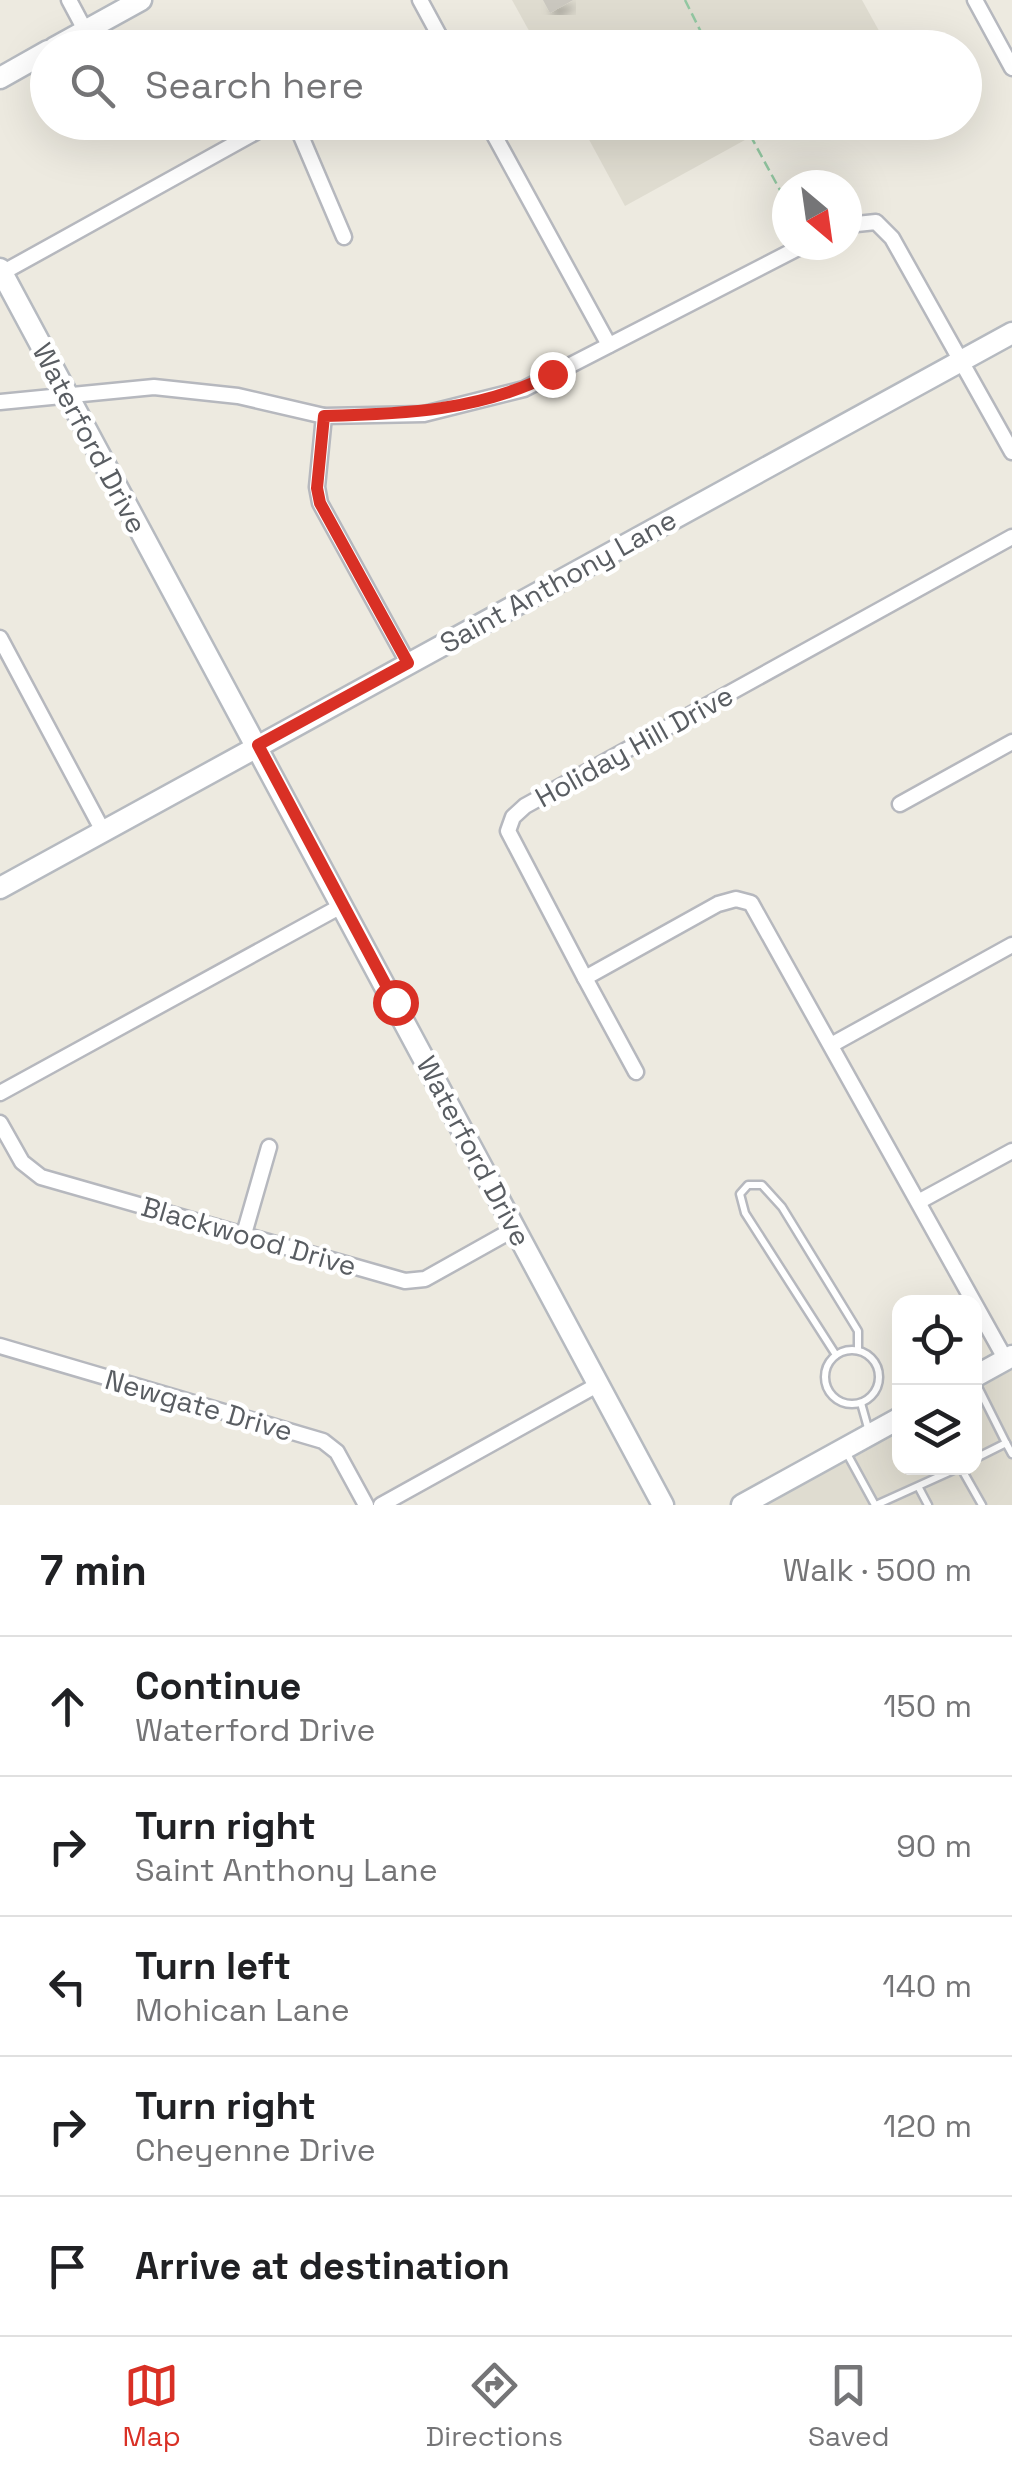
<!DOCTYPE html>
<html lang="en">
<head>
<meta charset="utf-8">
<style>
	:root { --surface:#fff; --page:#f2f2f2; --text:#202124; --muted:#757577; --line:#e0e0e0; --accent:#d93025 }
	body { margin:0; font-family:"Space Grotesk",sans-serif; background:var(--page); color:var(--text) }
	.controls { position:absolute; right:30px; bottom:30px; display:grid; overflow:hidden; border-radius:20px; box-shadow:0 10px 40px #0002 }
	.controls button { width:90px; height:90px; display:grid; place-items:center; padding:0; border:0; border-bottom:2px solid var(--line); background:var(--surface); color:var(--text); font:50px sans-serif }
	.compass { position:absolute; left:772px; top:170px; width:90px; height:90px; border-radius:50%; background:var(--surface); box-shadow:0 10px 40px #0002; rotate:151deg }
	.stop { position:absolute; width:30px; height:30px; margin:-22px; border:8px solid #d93025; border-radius:50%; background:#fff }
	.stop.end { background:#d93025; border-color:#fff; box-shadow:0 2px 10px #0008 }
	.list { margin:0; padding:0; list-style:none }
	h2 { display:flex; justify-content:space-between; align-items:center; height:130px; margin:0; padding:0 40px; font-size:42px }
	h2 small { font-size:32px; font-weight:400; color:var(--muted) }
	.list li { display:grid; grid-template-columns:65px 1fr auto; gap:30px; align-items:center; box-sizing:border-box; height:140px; padding:0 40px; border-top:2px solid var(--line) }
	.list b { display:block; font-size:38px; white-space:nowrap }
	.list p { margin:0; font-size:32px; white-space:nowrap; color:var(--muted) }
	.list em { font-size:32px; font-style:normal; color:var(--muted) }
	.icon { flex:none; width:55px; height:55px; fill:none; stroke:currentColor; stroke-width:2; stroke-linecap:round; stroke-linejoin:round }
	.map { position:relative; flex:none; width:1012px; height:1505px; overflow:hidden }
	.search { position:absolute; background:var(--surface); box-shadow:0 10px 40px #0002; left:30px; right:30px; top:30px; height:110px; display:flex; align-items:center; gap:25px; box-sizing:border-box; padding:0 35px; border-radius:55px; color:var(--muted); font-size:38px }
	.sheet { height:830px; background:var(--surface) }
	nav { display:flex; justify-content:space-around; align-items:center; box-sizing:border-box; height:140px; border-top:2px solid var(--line); background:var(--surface); font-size:28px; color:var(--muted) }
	nav a { display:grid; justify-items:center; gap:5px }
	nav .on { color:var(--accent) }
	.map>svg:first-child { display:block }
	.education { fill:#dfdcd0 }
	.building { fill:#cac7bf; filter:url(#shadow) }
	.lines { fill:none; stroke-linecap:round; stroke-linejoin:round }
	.lane-casing { stroke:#b6b8be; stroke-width:11 }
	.street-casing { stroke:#b6b8be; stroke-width:19 }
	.secondary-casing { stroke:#b6bac0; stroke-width:25 }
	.path { stroke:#93c8a2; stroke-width:2.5; stroke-dasharray:10 5; stroke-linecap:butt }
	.lane { stroke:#fff; stroke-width:6 }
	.street { stroke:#fff; stroke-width:14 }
	.secondary { stroke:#fff; stroke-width:20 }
	.route { stroke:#d93025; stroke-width:12 }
	.labels { text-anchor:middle; stroke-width:9; stroke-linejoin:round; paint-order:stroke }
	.street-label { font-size:28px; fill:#595d62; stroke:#fff }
</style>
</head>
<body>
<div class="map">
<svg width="1012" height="1505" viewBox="0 0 1012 1505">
	<defs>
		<filter id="shadow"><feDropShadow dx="6" dy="6" stdDeviation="5" flood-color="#0004"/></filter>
	</defs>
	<rect width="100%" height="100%" fill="#edeae0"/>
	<g class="education">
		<path d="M512,0H862L888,47H538Z"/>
		<path d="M580,123H776L625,206Z"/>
		<path d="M1012,1370V1505H764L899,1431L900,1468H974L975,1390Z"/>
	</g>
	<path class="building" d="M543,0H573L550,13Z"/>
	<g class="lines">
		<defs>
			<g id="lane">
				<circle cx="852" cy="1377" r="27"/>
				<path d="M836,1355L745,1213L740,1194L748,1185H762L782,1207L858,1331V1350"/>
				<path d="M975,1381L1006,1443"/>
				<path d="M861,1403L868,1428"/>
				<path d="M845,1450L875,1505"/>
				<path d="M974,1459L1006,1443L1012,1454"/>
				<path d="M961,1468L982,1505"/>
				<path d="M919,1488L928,1505"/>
				<path d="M876,1505L958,1468"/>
			</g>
			<g id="street">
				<path d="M69,0L85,30"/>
				<path d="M420,0L446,48"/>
				<path d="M975,0L1012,68"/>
				<path d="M413,48L438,34"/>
				<path d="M295,122L344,237"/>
				<path d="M487,122L609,345"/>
				<path d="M847,225L876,222L892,238L1012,452"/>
				<path d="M2,273L274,122"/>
				<path d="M0,402L154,387L238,396L324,416L424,414L524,389L804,245"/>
				<path d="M324,416L317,487L320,503L408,663"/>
				<path d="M0,638L103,831"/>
				<path d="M900,804L1012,742"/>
				<path d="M585,978L636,1072"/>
				<path d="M833,1044L1012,945"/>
				<path d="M0,1093L343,905"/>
				<path d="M0,1123L22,1162L41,1177L405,1281L425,1279L516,1228"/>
				<path d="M920,1201L1012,1151"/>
				<path d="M244,1234L269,1147"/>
				<path d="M0,1346L323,1441L337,1452L366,1505"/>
				<path d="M1006,1360L751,903L736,899L718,904L585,978L508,831L513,817L525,806L1012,537"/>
				<path d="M381,1505L599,1384"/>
			</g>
			<g id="secondary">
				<path d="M54,48L141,0"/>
				<path d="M0,78L48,51"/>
				<path d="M0,269L663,1505"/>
				<path d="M0,888L1012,333"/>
				<path d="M974,1377L1012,1356"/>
				<path d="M742,1505L900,1418"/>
			</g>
		</defs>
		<use href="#lane" class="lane-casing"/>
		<use href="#street" class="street-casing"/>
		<use href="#secondary" class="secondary-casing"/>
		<g class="path">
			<path d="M685,0L709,48"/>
			<path d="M743,122L787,203"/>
		</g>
		<use href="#lane" class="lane"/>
		<use href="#street" class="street"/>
		<use href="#secondary" class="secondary"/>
	</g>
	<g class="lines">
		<path class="route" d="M395,1002L258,745L408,663L320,503L317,488L324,416C404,414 480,411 552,374"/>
	</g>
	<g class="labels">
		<g class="street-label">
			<text transform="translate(90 438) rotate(62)" y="10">Waterford Drive</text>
			<text transform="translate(558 581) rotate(-29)" y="10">Saint Anthony Lane</text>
			<text transform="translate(634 746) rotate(-29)" y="10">Holiday Hill Drive</text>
			<text transform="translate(474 1151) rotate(62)" y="10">Waterford Drive</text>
			<text transform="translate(249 1236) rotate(16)" y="10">Blackwood Drive</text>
			<text transform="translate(199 1405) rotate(16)" y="10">Newgate Drive</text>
		</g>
	</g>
</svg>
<div class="controls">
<button><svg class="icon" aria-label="locate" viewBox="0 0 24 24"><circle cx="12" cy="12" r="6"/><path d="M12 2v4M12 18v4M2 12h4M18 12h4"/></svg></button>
<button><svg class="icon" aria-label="layers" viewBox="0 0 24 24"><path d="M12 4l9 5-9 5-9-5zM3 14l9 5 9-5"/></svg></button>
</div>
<svg class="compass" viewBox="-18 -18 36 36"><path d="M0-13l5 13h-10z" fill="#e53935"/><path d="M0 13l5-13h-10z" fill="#757577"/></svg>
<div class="stop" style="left:395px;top:1002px"></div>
<div class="stop end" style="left:552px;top:374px"></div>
<div class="search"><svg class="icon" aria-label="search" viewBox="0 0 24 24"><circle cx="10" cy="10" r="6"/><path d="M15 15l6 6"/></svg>Search here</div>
</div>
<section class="sheet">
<h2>7 min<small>Walk · 500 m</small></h2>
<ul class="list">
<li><svg class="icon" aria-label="ahead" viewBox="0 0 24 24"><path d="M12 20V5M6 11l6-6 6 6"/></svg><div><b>Continue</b><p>Waterford Drive</p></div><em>150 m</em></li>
<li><svg class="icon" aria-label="right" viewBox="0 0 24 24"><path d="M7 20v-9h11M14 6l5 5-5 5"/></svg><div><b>Turn right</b><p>Saint Anthony Lane</p></div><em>90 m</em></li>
<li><svg class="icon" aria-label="left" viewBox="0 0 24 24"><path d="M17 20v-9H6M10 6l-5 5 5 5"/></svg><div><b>Turn left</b><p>Mohican Lane</p></div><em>140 m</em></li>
<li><svg class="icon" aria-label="right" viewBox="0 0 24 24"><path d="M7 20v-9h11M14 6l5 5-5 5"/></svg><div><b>Turn right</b><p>Cheyenne Drive</p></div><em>120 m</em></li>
<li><svg class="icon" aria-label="arrive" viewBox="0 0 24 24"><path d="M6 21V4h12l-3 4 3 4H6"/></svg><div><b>Arrive at destination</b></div></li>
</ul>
</section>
<nav>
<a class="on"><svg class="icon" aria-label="map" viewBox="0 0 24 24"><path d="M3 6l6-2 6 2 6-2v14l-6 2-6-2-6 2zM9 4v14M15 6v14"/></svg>Map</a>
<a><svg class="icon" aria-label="directions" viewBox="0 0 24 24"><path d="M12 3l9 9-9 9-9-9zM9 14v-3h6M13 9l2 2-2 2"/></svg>Directions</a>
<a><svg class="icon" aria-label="saved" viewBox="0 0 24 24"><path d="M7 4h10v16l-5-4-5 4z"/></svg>Saved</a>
</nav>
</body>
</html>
